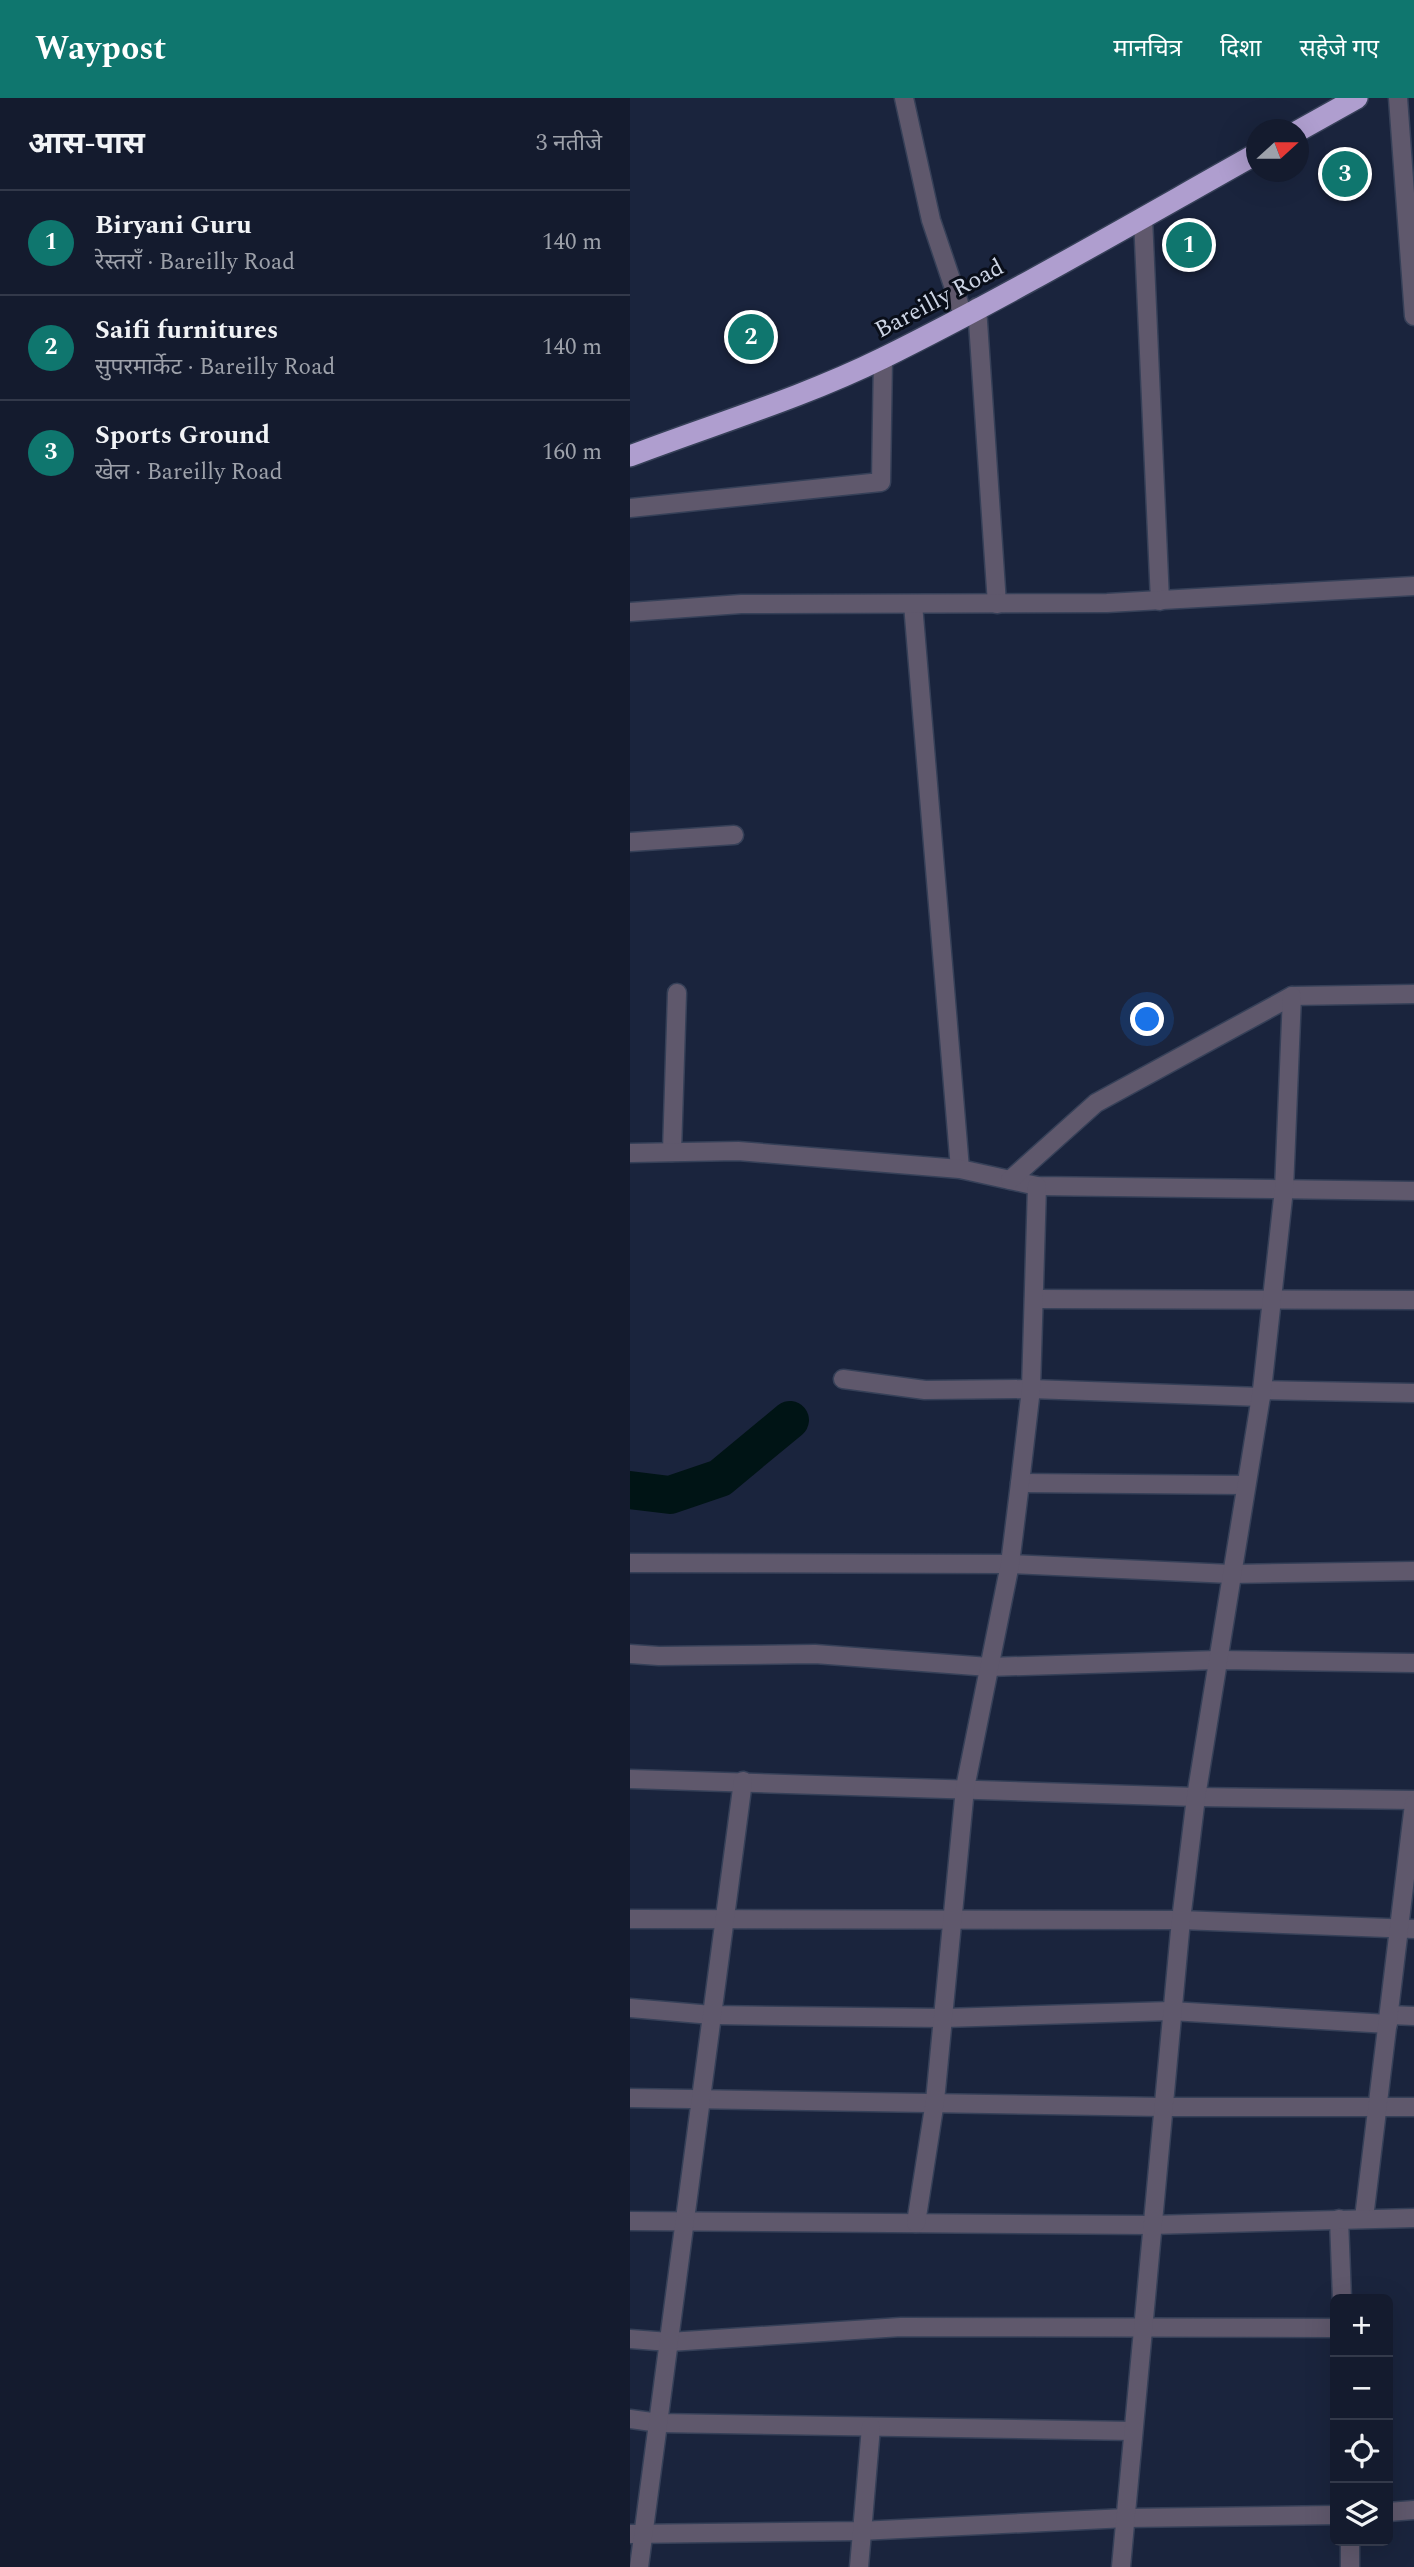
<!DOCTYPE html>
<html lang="hi">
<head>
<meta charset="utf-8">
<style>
	:root { --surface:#141b2e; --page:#21283a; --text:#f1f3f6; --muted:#9da1aa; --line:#33394a; --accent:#0f766e }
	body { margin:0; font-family:Spectral,"Noto Sans Devanagari",serif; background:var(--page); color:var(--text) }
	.controls { position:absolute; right:21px; bottom:21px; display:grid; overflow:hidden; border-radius:10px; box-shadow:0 7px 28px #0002 }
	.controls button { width:63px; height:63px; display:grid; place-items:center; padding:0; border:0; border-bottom:2px solid var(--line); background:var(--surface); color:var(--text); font:35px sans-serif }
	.compass { position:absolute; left:616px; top:21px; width:63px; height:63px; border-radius:50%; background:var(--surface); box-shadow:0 7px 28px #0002; rotate:69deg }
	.you { position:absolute; left:518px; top:922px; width:24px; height:24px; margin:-18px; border:5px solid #fff; border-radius:50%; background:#1a73e8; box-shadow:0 0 0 10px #1a73e833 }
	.badge { display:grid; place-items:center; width:46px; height:46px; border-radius:50%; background:var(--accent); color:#fff; font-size:23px; font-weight:700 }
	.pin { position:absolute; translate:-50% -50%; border:4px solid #fff; box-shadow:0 2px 7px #0006 }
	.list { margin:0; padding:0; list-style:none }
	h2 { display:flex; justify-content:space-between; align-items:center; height:91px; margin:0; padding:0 28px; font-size:30px }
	h2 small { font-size:23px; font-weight:400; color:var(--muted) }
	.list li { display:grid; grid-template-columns:46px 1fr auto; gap:21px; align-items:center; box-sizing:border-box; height:105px; padding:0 28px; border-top:2px solid var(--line) }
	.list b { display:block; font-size:26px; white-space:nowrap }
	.list p { margin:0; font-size:23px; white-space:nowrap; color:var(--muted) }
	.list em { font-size:23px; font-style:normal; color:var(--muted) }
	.icon { flex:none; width:38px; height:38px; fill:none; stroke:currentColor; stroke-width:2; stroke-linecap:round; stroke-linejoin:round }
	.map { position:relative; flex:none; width:784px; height:2469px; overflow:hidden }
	header { display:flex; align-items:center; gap:42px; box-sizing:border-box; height:98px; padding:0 35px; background:var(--accent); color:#fff }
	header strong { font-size:33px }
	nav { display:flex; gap:38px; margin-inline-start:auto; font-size:24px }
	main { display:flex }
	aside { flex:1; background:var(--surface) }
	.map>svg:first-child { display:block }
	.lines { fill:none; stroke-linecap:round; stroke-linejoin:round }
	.canal { stroke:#001415; stroke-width:38 }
	.street-casing { stroke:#364058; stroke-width:21 }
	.highway-casing { stroke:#364058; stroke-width:24 }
	.street { stroke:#5f586c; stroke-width:18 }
	.highway { stroke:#af9ecf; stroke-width:21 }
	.labels { text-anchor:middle; stroke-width:6; stroke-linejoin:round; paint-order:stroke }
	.street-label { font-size:24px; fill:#ccd4e4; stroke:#090e19 }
</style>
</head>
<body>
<header>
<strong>Waypost</strong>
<nav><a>मानचित्र</a><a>दिशा</a><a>सहेजे गए</a></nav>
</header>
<main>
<aside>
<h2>आस-पास<small>3 नतीजे</small></h2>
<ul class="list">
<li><span class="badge">1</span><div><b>Biryani Guru</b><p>रेस्तराँ · Bareilly Road</p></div><em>140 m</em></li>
<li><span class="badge">2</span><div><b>Saifi furnitures</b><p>सुपरमार्केट · Bareilly Road</p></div><em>140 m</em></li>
<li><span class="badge">3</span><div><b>Sports Ground</b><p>खेल · Bareilly Road</p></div><em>160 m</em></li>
</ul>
</aside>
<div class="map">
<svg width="784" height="2469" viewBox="0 0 784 2469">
	<rect width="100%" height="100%" fill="#1a243d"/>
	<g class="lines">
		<path class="canal" d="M0,1392L40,1397L90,1380L160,1322"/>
		<defs>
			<g id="street">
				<path d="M274,0L301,122L333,217"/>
				<path d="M768,0L784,218"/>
				<path d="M513,120L530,503"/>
				<path d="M347,209L367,506"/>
				<path d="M0,410L251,384L253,260"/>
				<path d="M283,506L330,1071"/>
				<path d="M0,514L111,506L477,505L784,488"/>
				<path d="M0,744L104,737"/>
				<path d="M42,1054L47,895"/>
				<path d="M0,1055L108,1053L330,1071L407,1088L784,1093"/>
				<path d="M380,1082L466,1005L662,898L784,896"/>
				<path d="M404,1201L784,1202"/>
				<path d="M213,1281L295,1292L401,1291L631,1299"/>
				<path d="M632,1292L784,1295"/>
				<path d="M390,1385L616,1387"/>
				<path d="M0,1465L380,1466L601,1476L784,1473"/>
				<path d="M0,1556L29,1558L185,1556L359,1569L588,1562L784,1565"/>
				<path d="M0,1681L566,1699L784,1702"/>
				<path d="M0,1821L551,1822L784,1831"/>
				<path d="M0,1910L82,1917L314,1920L541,1913L758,1926"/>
				<path d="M759,1917L784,1918"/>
				<path d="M0,2000L532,2009H784"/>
				<path d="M734,2120L784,1706"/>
				<path d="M709,2121L712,2201"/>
				<path d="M0,2123L521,2127L784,2120"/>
				<path d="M286,2125L305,2003L335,1690L380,1466L390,1385L401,1291L407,1088"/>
				<path d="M0,2241L39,2244L271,2229L705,2230"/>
				<path d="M0,2321L29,2325L503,2333"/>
				<path d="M758,2414L784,2412"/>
				<path d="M0,2436L230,2433L496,2420L705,2417"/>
				<path d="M720,2443V2469"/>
				<path d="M9,2469L113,1683"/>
				<path d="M229,2469L241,2329"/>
				<path d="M491,2469L551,1822L566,1699L632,1292L654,1091L662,898"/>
			</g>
			<g id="highway">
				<path d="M668,33L727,0"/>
				<path d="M0,358C84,326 172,300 253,260C380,197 503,125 626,56"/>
			</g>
		</defs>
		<use href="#street" class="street-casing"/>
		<use href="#highway" class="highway-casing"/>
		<use href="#street" class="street"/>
		<use href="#highway" class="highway"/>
	</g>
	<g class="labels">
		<g class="street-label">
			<text transform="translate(309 200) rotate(-28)" y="8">Bareilly Road</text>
		</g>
	</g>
</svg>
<div class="controls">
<button>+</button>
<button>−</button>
<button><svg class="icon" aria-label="locate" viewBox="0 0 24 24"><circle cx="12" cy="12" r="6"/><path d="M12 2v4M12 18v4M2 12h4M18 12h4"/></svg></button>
<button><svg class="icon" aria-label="layers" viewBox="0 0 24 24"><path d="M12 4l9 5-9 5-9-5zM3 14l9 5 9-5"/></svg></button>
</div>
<svg class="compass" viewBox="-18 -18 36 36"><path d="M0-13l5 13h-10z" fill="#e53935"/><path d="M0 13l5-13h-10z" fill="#9da1aa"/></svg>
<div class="you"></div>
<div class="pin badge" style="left:559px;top:147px">1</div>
<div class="pin badge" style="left:121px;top:239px">2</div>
<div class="pin badge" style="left:715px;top:76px">3</div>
</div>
</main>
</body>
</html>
